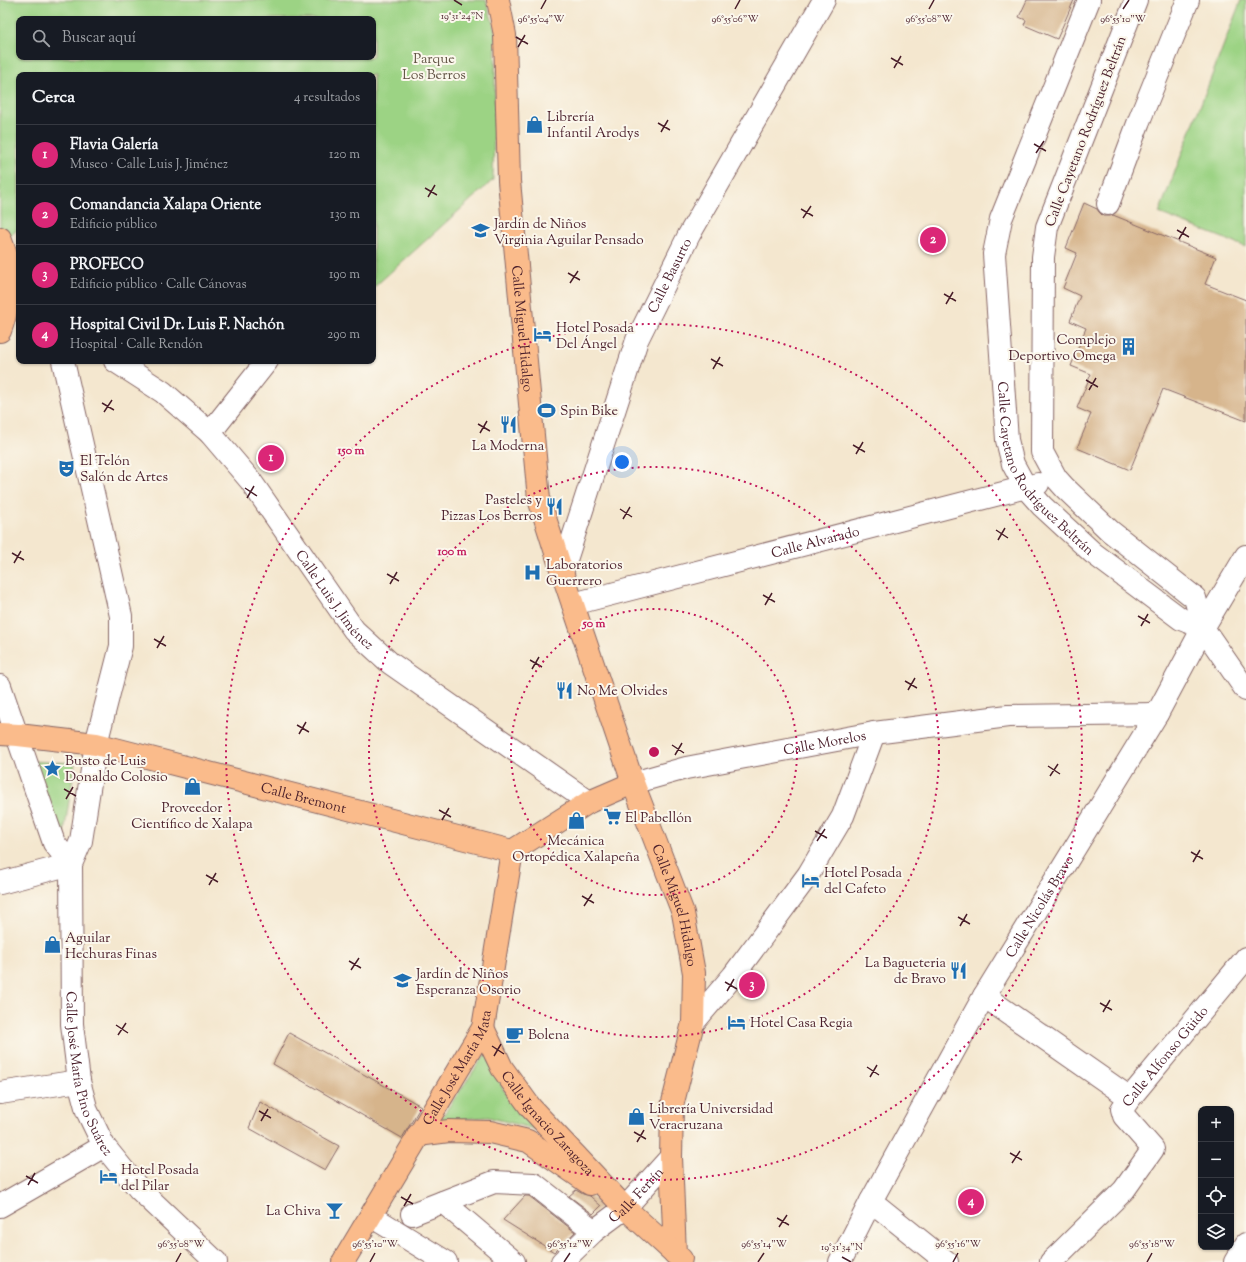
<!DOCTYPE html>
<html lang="es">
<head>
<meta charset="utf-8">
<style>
	:root { --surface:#171b24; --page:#20242c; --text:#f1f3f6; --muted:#9ea1a6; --line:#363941; --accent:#db2777 }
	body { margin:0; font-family:"Sorts Mill Goudy",serif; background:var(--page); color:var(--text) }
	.controls { position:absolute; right:12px; bottom:12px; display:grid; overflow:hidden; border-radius:8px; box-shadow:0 1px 3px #0004 }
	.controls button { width:36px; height:36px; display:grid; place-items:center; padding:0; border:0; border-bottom:1px solid var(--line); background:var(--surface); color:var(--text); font:20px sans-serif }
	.you { position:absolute; left:622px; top:462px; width:14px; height:14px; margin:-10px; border:3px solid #fff; border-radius:50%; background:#1a73e8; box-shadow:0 0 0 6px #1a73e833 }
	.badge { display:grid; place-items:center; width:26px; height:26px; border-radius:50%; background:var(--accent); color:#fff; font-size:13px; font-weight:700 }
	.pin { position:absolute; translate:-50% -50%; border:2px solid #fff; box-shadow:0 1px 4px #0006 }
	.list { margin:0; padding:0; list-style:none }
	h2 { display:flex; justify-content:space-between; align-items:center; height:52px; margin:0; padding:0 16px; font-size:17px }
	h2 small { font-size:13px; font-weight:400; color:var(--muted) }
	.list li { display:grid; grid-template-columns:26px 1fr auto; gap:12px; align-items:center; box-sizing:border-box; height:60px; padding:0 16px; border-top:1px solid var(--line) }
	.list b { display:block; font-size:15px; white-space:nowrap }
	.list p { margin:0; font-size:13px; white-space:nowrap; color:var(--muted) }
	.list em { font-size:13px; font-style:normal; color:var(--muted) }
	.icon { flex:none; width:22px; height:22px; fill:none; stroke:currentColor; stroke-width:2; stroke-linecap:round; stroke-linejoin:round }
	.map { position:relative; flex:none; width:1246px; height:1262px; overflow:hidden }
	.search { position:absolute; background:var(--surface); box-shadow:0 1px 3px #0004; left:16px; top:16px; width:360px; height:44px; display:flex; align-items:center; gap:10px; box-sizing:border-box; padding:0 14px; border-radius:8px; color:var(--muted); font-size:15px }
	.panel { position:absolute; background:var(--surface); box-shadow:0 1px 3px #0004; left:16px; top:72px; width:360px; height:292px; border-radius:8px }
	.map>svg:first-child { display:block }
	.green { fill:#9cd384; stroke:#737958; fill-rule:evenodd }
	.building { fill:#d6b48b }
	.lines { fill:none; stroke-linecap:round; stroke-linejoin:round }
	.minor-casing { stroke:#866564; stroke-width:24 }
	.major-casing { stroke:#866564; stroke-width:24 }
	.minor { stroke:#fff; stroke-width:22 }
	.major { stroke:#fabb8b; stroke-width:22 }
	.ticks { fill:none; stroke:#4a1f2b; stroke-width:1.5 }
	.ring { fill:none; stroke:#c2185b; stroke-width:2; stroke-dasharray:2 4 }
	.labels { text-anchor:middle; stroke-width:4; stroke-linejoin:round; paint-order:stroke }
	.park-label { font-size:14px; fill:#635546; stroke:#fbf7ec }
	.poi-label { font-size:14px; fill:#4a1f2b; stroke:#fbf7ec; text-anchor:start }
	.street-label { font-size:14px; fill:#4a1f2b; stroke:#fbf7ec }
	.ticks-label { font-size:10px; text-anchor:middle; fill:#4a1f2b; stroke:#fbf7ec; stroke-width:4; stroke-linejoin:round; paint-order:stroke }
	.centre { fill:#c2185b; stroke:#fbf7ec; stroke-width:2 }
	.ring-label { font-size:12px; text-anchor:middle; font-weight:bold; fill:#c2185b; stroke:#fbf7ec; stroke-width:4; stroke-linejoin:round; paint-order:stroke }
</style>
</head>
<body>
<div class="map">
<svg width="1246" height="1262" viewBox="0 0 1246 1262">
	<rect width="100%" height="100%" fill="#fbf7ec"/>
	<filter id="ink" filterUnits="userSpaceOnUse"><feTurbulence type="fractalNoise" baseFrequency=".025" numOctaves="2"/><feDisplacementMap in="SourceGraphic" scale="8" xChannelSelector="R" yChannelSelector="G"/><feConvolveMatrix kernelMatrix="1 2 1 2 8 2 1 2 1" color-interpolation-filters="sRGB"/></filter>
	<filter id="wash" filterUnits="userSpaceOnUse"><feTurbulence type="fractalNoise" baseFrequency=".012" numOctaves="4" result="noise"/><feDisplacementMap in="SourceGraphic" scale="16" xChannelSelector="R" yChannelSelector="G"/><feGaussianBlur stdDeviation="0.9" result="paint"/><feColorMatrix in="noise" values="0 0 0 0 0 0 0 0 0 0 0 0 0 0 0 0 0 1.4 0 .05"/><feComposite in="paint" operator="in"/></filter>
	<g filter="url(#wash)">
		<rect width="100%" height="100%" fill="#f4e7cf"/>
		<g class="green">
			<path d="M0,0H486L496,33L493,180L373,288V75H19V228L8,238L0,228ZM19,19H373V57H19Z"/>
			<path d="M1241,0H1246V247L1159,213Z"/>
			<path d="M28,761L75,763L61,852Z"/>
			<path d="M486,1053L503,1089L538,1130L488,1117L439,1121Z"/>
		</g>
		<g id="blocks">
			<g class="building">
				<path d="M1027,0H1074L1057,39L1024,25L1026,20L1019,17Z"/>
				<path d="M1084,203L1097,209L1099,212L1103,216H1110L1113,215L1216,257L1205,284L1246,300V421L1163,389L1130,470L1077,448L1091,414L1077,408L1091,374L1071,366L1086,328L1070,321L1080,296L1063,288L1077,253L1066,248Z"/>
				<path d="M289,1033L421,1106L402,1138L273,1064Z"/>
				<path d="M260,1102L339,1146L325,1170L249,1128Z"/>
				<path d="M576,1190L583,1194L590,1196L601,1206L593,1214L569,1196Z"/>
				<path d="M525,1196H529L575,1232L554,1252L503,1220Z"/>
			</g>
		</g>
	</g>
	<g filter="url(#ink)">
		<use href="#blocks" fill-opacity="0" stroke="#866564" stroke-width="1"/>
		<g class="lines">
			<defs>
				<g id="minor">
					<path id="s1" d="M1089,0L1001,219L994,254L1007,440L1013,464L1026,488L1042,506L1093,553L1181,619L1203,628"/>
					<path d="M1136,0L1047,227L1043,257L1042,452L1056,478L1065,488L1110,531L1195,598L1203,628L1246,690"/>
					<path d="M1108,204L1139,121L1188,0"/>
					<path id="s2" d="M63,361L121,616V646L96,744L81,841L71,864L72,1024L79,1081L87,1111L104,1146L139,1189L216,1262"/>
					<path id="s3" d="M115,361L163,392L210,433L250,480L354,630L390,663L589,802"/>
					<path d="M210,433L267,361"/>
					<path id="s4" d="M562,572L637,340L689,235L824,0"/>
					<path id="s5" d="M573,604L1038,484"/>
					<path d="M0,686L54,843L71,864L0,883"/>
					<path id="s6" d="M633,783L686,768L874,733L1008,716L1157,714"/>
					<path d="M984,996L1130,1098"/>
					<path d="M693,1023L733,976L808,875L843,816L874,733"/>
					<path d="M0,1093L79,1081"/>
					<path d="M871,1201L947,1262"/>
					<path d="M443,1202L514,1262"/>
					<path d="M0,1206L104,1146"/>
					<path d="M412,1214L494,1182L534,1184L594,1231"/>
					<path d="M371,1216L446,1262"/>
					<path id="s7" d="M562,1262L594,1231L625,1208L671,1157"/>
					<path id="s8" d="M840,1262L871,1201L984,996L1157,714L1203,628L1246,556"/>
					<path id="s9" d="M1051,1262L1124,1190L1153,1149L1124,1116L1122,1109L1130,1098L1246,958"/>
					<path d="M1235,1262L1246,1244"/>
				</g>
				<g id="major">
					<path id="s10" d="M498,0L505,35L509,181L539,499L562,572L633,783L683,913L694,973L693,1023L672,1106L671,1157L675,1254"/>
					<path d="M0,238C3,247 7,256 9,265C12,284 7,313 0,331"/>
					<path id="s11" d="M0,734L18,735L96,744L512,851"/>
					<path d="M512,851L589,802L633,783"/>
					<path id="s12" d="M483,1028L502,1068L531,1108L625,1208L681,1259"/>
					<path d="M418,1135L449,1131L490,1132L528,1141L590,1184"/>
					<path id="s13" d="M343,1262L483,1028L512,851"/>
				</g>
			</defs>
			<use href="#minor" class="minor-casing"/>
			<use href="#major" class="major-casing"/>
			<use href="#minor" class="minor"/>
			<use href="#major" class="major"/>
		</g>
	</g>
	<path class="ticks" d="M454,0L462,5M541,9L546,0M735,9L740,0M929,9L934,0M1123,9L1129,0M516,37L528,44M518,47L525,35M891,58L903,65M894,68L901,56M658,123L670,130M661,132L668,120M1034,144L1046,151M1036,153L1044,141M425,188L437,195M428,197L435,185M801,209L813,216M803,218L811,206M1177,230L1189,237M1179,239L1186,227M568,273L580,280M570,283L578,271M944,294L956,301M946,304L953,292M711,359L723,366M713,369L720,357M1086,380L1098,387M1089,390L1096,378M102,403L114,410M104,412L112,400M478,424L490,431M480,433L487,421M853,445L865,452M856,454L863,442M245,488L257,496M247,498L254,486M620,509L632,517M623,519L630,507M996,530L1008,538M998,540L1005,528M12,553L24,560M14,563L21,551M387,574L399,581M390,584L397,572M763,595L775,602M765,605L772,593M1138,616L1150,623M1141,626L1148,614M154,639L166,646M157,648L164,636M530,660L542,667M532,669L539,657M905,681L917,688M908,690L915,678M297,725L309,732M299,734L306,722M672,745L684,753M675,755L682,743M1048,766L1060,774M1050,776L1058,764M64,789L76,796M66,799L73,787M439,810L451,817M442,820L449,808M815,831L827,838M817,841L825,829M1191,852L1203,859M1193,862L1200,850M206,875L218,882M209,885L216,873M582,896L594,903M584,906L592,894M958,917L970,924M960,926L967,914M349,961L361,968M351,970L359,958M725,982L737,989M727,991L734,979M1100,1003L1112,1010M1103,1012L1110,1000M116,1025L128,1033M118,1035L126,1023M492,1046L504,1054M494,1056L501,1044M867,1067L879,1075M870,1077L877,1065M259,1111L271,1118M261,1121L268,1109M634,1132L646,1139M637,1142L644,1130M1010,1153L1022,1160M1012,1163L1020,1151M26,1176L38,1183M28,1185L35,1173M401,1197L413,1204M404,1206L411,1194M777,1218L789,1225M779,1227L787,1215M842,1257L851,1262M176,1262L181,1253M370,1262L375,1253M564,1262L570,1253M758,1262L764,1253M953,1262L958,1253M1147,1262L1152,1253"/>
	<g class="ring">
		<circle cx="654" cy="752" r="143"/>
		<circle cx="654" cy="752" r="285"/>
		<circle cx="654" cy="752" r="428"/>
	</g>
	<defs>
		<symbol id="shop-bare" viewBox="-9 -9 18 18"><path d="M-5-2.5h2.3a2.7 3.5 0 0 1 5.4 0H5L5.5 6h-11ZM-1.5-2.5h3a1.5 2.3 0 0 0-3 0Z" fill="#1f6fb2" stroke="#fbf7ec" stroke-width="2.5" paint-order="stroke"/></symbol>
		<symbol id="school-bare" viewBox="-9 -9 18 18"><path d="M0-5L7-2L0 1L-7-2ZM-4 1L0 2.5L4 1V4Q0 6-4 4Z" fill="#1f6fb2" stroke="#fbf7ec" stroke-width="2.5" paint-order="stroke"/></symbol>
		<symbol id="hotel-bare" viewBox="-9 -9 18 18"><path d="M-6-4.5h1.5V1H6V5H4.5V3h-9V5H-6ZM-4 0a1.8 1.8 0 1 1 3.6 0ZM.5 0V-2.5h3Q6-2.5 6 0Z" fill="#1f6fb2" stroke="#fbf7ec" stroke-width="2.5" paint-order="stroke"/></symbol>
		<symbol id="building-bare" viewBox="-9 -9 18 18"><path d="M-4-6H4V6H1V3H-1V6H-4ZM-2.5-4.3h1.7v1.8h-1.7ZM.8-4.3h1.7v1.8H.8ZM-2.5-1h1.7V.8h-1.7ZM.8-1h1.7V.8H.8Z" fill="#1f6fb2" stroke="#fbf7ec" stroke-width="2.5" paint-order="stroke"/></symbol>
		<symbol id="stadium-bare" viewBox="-9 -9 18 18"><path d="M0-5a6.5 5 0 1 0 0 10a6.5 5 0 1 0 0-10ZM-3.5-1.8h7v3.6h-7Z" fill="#1f6fb2" stroke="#fbf7ec" stroke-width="2.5" paint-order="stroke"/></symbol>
		<symbol id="restaurant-bare" viewBox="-9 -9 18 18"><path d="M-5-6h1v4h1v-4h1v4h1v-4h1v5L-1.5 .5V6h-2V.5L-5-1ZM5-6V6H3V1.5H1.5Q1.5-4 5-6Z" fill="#1f6fb2" stroke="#fbf7ec" stroke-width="2.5" paint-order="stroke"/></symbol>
		<symbol id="theatre-bare" viewBox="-9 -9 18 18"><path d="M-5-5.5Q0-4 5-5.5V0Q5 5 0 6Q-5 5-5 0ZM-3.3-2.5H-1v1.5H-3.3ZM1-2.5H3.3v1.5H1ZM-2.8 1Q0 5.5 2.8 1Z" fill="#1f6fb2" stroke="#fbf7ec" stroke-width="2.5" paint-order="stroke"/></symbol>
		<symbol id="hospital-bare" viewBox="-9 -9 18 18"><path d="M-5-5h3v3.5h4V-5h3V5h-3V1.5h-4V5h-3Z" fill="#1f6fb2" stroke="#fbf7ec" stroke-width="2.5" paint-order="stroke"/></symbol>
		<symbol id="sight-bare" viewBox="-9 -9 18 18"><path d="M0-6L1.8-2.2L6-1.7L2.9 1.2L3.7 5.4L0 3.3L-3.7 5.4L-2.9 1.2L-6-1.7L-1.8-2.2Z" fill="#1f6fb2" stroke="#fbf7ec" stroke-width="2.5" paint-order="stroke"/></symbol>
		<symbol id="supermarket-bare" viewBox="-9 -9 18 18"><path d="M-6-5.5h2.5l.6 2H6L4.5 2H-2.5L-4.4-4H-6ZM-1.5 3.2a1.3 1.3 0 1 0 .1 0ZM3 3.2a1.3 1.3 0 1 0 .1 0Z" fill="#1f6fb2" stroke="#fbf7ec" stroke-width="2.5" paint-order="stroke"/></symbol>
		<symbol id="cafe-bare" viewBox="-9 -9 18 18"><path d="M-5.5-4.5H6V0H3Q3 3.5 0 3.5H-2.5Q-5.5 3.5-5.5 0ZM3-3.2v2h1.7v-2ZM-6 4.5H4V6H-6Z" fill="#1f6fb2" stroke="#fbf7ec" stroke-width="2.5" paint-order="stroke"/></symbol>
		<symbol id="bar-bare" viewBox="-9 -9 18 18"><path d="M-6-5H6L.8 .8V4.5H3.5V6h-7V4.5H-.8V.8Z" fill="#1f6fb2" stroke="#fbf7ec" stroke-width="2.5" paint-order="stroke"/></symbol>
	</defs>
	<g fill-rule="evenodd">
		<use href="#shop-bare" x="522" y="112" width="25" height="25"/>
		<use href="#school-bare" x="468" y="218" width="25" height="25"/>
		<use href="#hotel-bare" x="530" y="322" width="25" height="25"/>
		<use href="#building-bare" x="1116" y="334" width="25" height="25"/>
		<use href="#stadium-bare" x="534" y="398" width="25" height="25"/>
		<use href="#restaurant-bare" x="496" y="412" width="25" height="25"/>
		<use href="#theatre-bare" x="54" y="456" width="25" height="25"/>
		<use href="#restaurant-bare" x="542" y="494" width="25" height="25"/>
		<use href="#hospital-bare" x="520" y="560" width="25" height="25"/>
		<use href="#restaurant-bare" x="552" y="678" width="25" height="25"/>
		<use href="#sight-bare" x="40" y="756" width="25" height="25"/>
		<use href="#shop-bare" x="180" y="774" width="25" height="25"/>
		<use href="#supermarket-bare" x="600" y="804" width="25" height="25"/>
		<use href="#shop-bare" x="564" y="808" width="25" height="25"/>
		<use href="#hotel-bare" x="798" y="868" width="25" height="25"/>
		<use href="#shop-bare" x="40" y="932" width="25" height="25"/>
		<use href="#restaurant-bare" x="946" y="958" width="25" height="25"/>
		<use href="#school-bare" x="390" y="968" width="25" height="25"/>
		<use href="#hotel-bare" x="724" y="1010" width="25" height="25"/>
		<use href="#cafe-bare" x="502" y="1022" width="25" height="25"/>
		<use href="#shop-bare" x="624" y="1104" width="25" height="25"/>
		<use href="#hotel-bare" x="96" y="1164" width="25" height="25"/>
		<use href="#bar-bare" x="322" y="1198" width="25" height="25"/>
	</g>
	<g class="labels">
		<g class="park-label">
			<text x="434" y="63">Parque<tspan x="434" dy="16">Los Berros</tspan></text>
		</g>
		<g class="poi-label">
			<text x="547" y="121">Librería<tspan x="547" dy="16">Infantil Arodys</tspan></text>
			<text x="494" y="228">Jardín de Niños<tspan x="494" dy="16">Virginia Aguilar Pensado</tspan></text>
			<text x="556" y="332">Hotel Posada<tspan x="556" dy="16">Del Ángel</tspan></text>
			<text x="1116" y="344" text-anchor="end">Complejo<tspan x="1116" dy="16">Deportivo Omega</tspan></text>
			<text x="560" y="415">Spin Bike</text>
			<text x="508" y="450" text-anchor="middle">La Moderna</text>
			<text x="80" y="465">El Telón<tspan x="80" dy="16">Salón de Artes</tspan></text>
			<text x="542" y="504" text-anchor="end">Pasteles y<tspan x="542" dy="16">Pizzas Los Berros</tspan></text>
			<text x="546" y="569">Laboratorios<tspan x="546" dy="16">Guerrero</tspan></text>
			<text x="577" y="695">No Me Olvides</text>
			<text x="65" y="765">Busto de Luis<tspan x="65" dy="16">Donaldo Colosio</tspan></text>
			<text x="192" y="812" text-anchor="middle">Proveedor<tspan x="192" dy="16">Científico de Xalapa</tspan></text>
			<text x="625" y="822">El Pabellón</text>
			<text x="576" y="845" text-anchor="middle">Mecánica<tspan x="576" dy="16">Ortopédica Xalapeña</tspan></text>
			<text x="824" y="877">Hotel Posada<tspan x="824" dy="16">del Cafeto</tspan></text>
			<text x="65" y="942">Aguilar<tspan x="65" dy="16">Hechuras Finas</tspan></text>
			<text x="946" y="967" text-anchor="end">La Bagueteria<tspan x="946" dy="16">de Bravo</tspan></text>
			<text x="416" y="978">Jardín de Niños<tspan x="416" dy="16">Esperanza Osorio</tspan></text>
			<text x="750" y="1027">Hotel Casa Regia</text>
			<text x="528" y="1039">Bolena</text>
			<text x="649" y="1113">Librería Universidad<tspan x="649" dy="16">Veracruzana</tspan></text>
			<text x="121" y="1174">Hotel Posada<tspan x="121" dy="16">del Pilar</tspan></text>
			<text x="321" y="1215" text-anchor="end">La Chiva</text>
		</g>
		<g class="street-label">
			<text transform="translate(1085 131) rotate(-69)" y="5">Calle Cayetano Rodríguez Beltrán</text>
			<text dy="5" stroke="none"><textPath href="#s4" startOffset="316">Calle Basurto</textPath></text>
			<text dy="5" stroke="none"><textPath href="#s10" startOffset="330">Calle Miguel Hidalgo</textPath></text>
			<text dy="5" stroke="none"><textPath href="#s1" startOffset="501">Calle Cayetano Rodríguez Beltrán</textPath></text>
			<text dy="5" stroke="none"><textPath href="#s5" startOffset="250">Calle Alvarado</textPath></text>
			<text dy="5" stroke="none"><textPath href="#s3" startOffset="328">Calle Luis J. Jiménez</textPath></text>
			<text dy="5" stroke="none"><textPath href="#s6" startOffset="196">Calle Morelos</textPath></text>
			<text dy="5" stroke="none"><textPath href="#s11" startOffset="311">Calle Bremont</textPath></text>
			<text dy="5" stroke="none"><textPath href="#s10" startOffset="930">Calle Miguel Hidalgo</textPath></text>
			<text dy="5" stroke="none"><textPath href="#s8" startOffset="408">Calle Nicolás Bravo</textPath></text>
			<text dy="5" stroke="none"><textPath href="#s9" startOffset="272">Calle Alfonso Güido</textPath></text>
			<text dy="5" stroke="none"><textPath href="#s13" startOffset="226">Calle José María Mata</textPath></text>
			<text dy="5" stroke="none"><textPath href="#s2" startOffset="728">Calle José María Pino Suárez</textPath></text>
			<text dy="5" stroke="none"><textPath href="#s12" startOffset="116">Calle Ignacio Zaragoza</textPath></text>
			<text dy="5" stroke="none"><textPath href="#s7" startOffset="100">Calle Ferrín</textPath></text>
		</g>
	</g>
	<g class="ticks-label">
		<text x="462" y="19">19°31'24"N</text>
		<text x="541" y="22">96°55'04"W</text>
		<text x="735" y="22">96°55'06"W</text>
		<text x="929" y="22">96°55'08"W</text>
		<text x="1123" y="22">96°55'10"W</text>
		<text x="181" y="1247">96°55'08"W</text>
		<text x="375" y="1247">96°55'10"W</text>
		<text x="570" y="1247">96°55'12"W</text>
		<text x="764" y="1247">96°55'14"W</text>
		<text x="958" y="1247">96°55'16"W</text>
		<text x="1152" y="1247">96°55'18"W</text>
		<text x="842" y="1250">19°31'34"N</text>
	</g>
	<circle cx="654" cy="752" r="6" class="centre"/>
	<g class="ring-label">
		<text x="351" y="454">150 m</text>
		<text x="452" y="555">100 m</text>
		<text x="594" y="627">50 m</text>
	</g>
</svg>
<div class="controls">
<button>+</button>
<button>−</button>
<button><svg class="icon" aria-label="locate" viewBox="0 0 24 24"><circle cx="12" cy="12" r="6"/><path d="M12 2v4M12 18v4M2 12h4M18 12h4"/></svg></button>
<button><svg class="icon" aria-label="layers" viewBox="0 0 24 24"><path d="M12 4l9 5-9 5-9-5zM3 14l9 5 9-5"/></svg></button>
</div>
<div class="you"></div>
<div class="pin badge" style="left:271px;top:458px">1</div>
<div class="pin badge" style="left:933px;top:240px">2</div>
<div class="pin badge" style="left:752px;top:985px">3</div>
<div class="pin badge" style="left:971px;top:1202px">4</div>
<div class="search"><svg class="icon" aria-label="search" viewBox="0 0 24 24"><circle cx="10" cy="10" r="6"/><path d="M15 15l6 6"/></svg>Buscar aquí</div>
<section class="panel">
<h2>Cerca<small>4 resultados</small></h2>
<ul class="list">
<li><span class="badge">1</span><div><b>Flavia Galería</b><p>Museo · Calle Luis J. Jiménez</p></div><em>120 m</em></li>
<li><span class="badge">2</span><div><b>Comandancia Xalapa Oriente</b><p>Edificio público</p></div><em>130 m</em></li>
<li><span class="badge">3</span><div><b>PROFECO</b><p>Edificio público · Calle Cánovas</p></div><em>190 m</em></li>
<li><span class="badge">4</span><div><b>Hospital Civil Dr. Luis F. Nachón</b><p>Hospital · Calle Rendón</p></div><em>290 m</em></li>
</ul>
</section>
</div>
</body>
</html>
